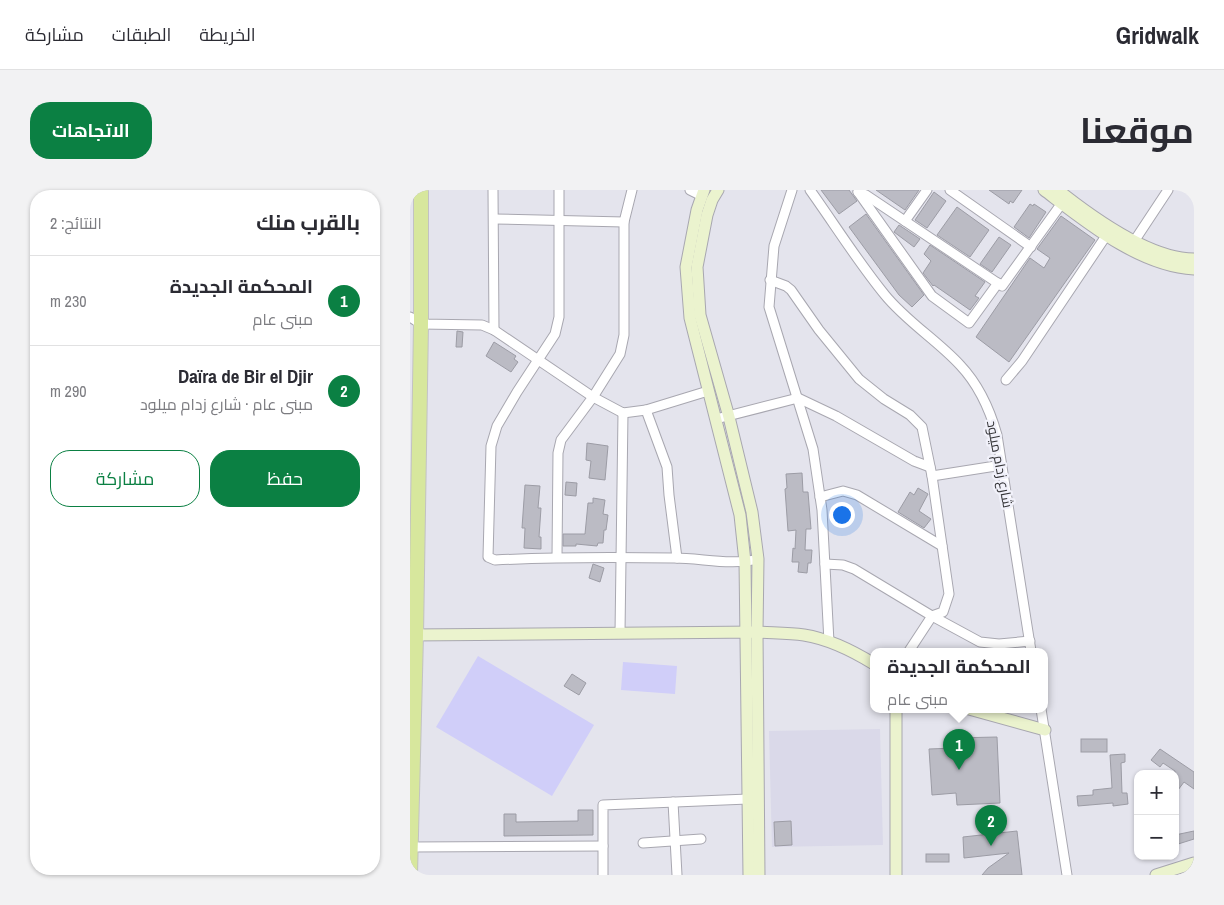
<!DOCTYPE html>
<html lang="ar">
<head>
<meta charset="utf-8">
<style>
	:root { --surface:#fff; --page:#f2f2f3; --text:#2b2b33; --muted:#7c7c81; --line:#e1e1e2; --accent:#0b8043 }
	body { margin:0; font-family:"Archivo Narrow",Cairo,sans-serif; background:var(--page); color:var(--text); direction:rtl }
	.controls { position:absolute; right:15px; bottom:15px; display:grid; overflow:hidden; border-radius:10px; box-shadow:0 1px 4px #0004 }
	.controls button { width:45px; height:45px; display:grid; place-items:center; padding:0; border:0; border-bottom:1px solid var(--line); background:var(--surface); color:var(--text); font:25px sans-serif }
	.you { position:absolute; left:431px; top:324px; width:18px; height:18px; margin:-12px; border:4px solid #fff; border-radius:50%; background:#1a73e8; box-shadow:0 0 0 8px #1a73e833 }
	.badge { display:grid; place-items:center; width:32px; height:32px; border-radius:50%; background:var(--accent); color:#fff; font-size:16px; font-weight:700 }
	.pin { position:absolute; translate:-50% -41px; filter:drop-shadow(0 1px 2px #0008) }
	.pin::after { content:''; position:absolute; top:26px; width:18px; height:15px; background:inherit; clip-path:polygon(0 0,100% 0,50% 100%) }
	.popup { position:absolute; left:460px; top:458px; width:178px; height:65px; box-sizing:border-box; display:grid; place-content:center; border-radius:10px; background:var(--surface); filter:drop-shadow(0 1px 4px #0005); font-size:16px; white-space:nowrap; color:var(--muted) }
	.popup b { font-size:19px; color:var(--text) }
	.popup::after { content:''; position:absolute; left:50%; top:100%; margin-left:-10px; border:10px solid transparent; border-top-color:var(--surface) }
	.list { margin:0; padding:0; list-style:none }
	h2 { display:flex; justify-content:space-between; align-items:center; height:65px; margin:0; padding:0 20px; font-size:21px }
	h2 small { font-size:16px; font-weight:400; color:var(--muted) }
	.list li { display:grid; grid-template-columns:32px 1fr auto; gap:15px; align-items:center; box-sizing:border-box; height:90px; padding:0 20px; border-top:1px solid var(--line) }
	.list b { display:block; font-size:19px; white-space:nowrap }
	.list p { margin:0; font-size:16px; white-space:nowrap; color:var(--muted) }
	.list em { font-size:16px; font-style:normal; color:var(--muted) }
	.actions { display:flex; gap:10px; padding:15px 20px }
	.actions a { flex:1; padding:11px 0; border:1px solid var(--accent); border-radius:20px; text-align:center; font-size:18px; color:var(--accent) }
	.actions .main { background:var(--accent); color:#fff }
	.map { position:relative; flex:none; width:784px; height:685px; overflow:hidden; direction:ltr; border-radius:20px }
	header { display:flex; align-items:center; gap:30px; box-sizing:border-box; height:70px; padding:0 25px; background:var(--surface); border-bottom:1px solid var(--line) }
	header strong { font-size:24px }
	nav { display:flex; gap:28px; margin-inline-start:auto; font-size:18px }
	.intro { display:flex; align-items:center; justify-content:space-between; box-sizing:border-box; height:120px; padding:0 30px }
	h1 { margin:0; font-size:35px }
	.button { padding:12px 22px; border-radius:20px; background:var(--accent); color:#fff; font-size:18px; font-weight:700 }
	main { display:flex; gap:30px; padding:0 30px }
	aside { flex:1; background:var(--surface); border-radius:20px; box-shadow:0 1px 4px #0004 }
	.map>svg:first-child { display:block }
	.built { fill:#dad9e9 }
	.green { fill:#d0cef9 }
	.building { fill:#bbbbc4; stroke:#9c9ca5 }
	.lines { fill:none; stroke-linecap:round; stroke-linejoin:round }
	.street-casing { stroke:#a8a7b0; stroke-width:11 }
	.secondary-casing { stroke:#a8a7b0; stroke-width:13 }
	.primary-casing { stroke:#c2c2c3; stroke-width:16 }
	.street { stroke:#fff; stroke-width:9 }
	.secondary { stroke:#ebf3ce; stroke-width:11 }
	.primary { stroke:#d7e79d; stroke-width:14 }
	.labels { text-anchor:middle; stroke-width:4.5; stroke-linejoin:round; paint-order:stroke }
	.street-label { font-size:14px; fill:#353538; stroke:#f1f1fa }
</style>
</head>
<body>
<header>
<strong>Gridwalk</strong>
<nav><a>الخريطة</a><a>الطبقات</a><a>مشاركة</a></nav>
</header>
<div class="intro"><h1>موقعنا</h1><a class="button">الاتجاهات</a></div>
<main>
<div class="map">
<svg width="784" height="685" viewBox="0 0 784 685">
	<rect width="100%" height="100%" fill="#e4e4ed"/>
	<path class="built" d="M470,539L473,655L362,657L359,541Z"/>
	<g class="green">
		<path d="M68,466L184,535L142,606L26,537Z"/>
		<path d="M213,472L267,476L265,504L211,500Z"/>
	</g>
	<g class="building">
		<path d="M411,0H439L447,11L429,24Z"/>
		<path d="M466,0H509L495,20Z"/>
		<path d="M579,0H612L603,13L600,11L599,14Z"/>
		<path d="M524,2L536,11L517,38L505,30Z"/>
		<path d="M620,14L623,16L624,14L636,22L619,48L604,37Z"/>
		<path d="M547,17L579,40L560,67L527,45Z"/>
		<path d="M456,24L514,105L502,117L489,105L439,37Z"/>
		<path d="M651,26L685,50L599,172L566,147L620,68L634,78L640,68L627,59Z"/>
		<path d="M489,35L510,49L504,57L484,42Z"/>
		<path d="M589,47L601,55L582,82L570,74Z"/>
		<path d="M520,55L575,92L565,106L569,108L560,120L524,95L523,96L513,83L521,71L514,64Z"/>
		<path d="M47,141L53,142L52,157H46Z"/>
		<path d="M84,152L106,166L104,169L108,172L101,182L76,166Z"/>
		<path d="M177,253L198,256L195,290L179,288L181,271L176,270Z"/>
		<path d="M392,283L393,302H398L401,339H396L395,360H402L401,373H398L397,383L388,382L389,372H382L383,358L385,359L386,340L378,341L375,299L377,298L376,284Z"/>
		<path d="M156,292L167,293L166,306L155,305Z"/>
		<path d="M115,295L130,296L128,318H131L129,347H131V359L114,358L115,338H112Z"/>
		<path d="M508,298L518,304L509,321L521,329L514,338L488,322L500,302L504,305Z"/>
		<path d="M183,308L195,310L193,324L198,325L196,340H194L193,353H188L187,356L166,354V356H153V344H175L178,313H183Z"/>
		<path d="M183,374L194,378L190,392L179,388Z"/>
		<path d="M162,484L176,493L169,505L154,496Z"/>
		<path d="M587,547L590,613L547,615L546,603L522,605L519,559L544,558L543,548Z"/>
		<rect x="671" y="549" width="26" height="13"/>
		<path d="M750,559L784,582V599L774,592L765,604V581L753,573L750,577L741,570Z"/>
		<path d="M715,564V572L711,573L712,603H717L718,614L703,616V613L668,616L667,606L683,605V600L702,598L700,565Z"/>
		<path d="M168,620H183V645L94,646V624H106V632L168,631Z"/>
		<path d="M381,631L382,655L365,656L364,632Z"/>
		<path d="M607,641L612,685H572L578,678L599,663L554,668L553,647Z"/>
		<path d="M784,641V649L765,655V645Z"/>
		<rect x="516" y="664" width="23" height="8"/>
	</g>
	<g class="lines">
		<defs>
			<g id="street">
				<path d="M83,0L84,140"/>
				<path d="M149,0V127L145,144L107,202L87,236L81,256L78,367L85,370C144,367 204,367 264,368C292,368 321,376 348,369"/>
				<path d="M280,0L292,6"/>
				<path d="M382,0L364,56L359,117L403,259L412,320L419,452"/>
				<path d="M400,0C425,35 448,72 475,105C497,132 527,150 550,175C568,194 580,220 587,245L621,461"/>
				<path d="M450,0L448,2L456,5L592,96L652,13"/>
				<path d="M540,0L621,57"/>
				<path d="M781,0L784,1"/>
				<path d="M448,2L522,106L559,133L588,93"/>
				<path d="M84,29L214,32"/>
				<path d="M495,31L517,0"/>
				<path d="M721,56L758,0"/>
				<path d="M360,90L376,96L381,100L409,140L449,189L474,209L500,225L512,237L522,286L539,404L533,422L522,426L499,461"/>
				<path d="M0,127L11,134L72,135L84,140L183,207L213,223L236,220L298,201"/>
				<path d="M596,190L612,171L700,40"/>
				<path d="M236,220L257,277L259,305L267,368"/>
				<path d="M306,229L388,208L426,226L504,271L520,277"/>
				<path d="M522,286L592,275"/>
				<path d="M410,307L433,301L447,305L532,356"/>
				<path d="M147,367L148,263L151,250L183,207L210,164L214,145V32L222,0"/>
				<path d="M415,374L433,375L444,379L522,426L570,452L589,454L620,451"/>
				<path d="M210,443L213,223"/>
				<path d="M631,519L657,685"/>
				<path d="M263,612L267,685"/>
				<path d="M233,653L291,649"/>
				<path d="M0,657L193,656"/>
				<path d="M193,685V615L338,609"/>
			</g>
			<g id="secondary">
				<path d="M294,0L287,20L276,77L280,128L330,325L335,372L339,685"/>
				<path d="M308,0L302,10L297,25L287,77L290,125L319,227L342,322L348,369L347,442L349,685"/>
				<path d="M634,0C676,32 729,76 784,79"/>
				<path d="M648,0C682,27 740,69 784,69"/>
				<path d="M0,445L347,442C362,443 379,443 394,445C419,449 443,461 464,474"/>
				<path d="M486,519V685"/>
				<path d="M559,519L635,540"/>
				<path d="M746,685L784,673"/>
			</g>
			<path id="primary" d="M0,685L6,445L11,134V0"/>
		</defs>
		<use href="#street" class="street-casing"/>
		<use href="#secondary" class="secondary-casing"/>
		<use href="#primary" class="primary-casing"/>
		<use href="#street" class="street"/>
		<use href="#secondary" class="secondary"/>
		<use href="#primary" class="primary"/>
	</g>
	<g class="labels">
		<g class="street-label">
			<text transform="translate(590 274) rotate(79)" y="5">شارع زدام ميلود</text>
		</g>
	</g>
</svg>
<div class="controls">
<button>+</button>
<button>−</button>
</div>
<div class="you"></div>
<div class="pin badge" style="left:549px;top:580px">1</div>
<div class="popup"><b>المحكمة الجديدة</b>مبنى عام</div>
<div class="pin badge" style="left:581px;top:656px">2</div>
</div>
<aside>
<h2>بالقرب منك<small>النتائج: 2</small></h2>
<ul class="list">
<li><span class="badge">1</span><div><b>المحكمة الجديدة</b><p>مبنى عام</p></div><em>230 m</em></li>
<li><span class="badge">2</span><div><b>Daïra de Bir el Djir</b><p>مبنى عام · شارع زدام ميلود</p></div><em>290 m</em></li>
</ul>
<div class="actions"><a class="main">حفظ</a><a>مشاركة</a></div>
</aside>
</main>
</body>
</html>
